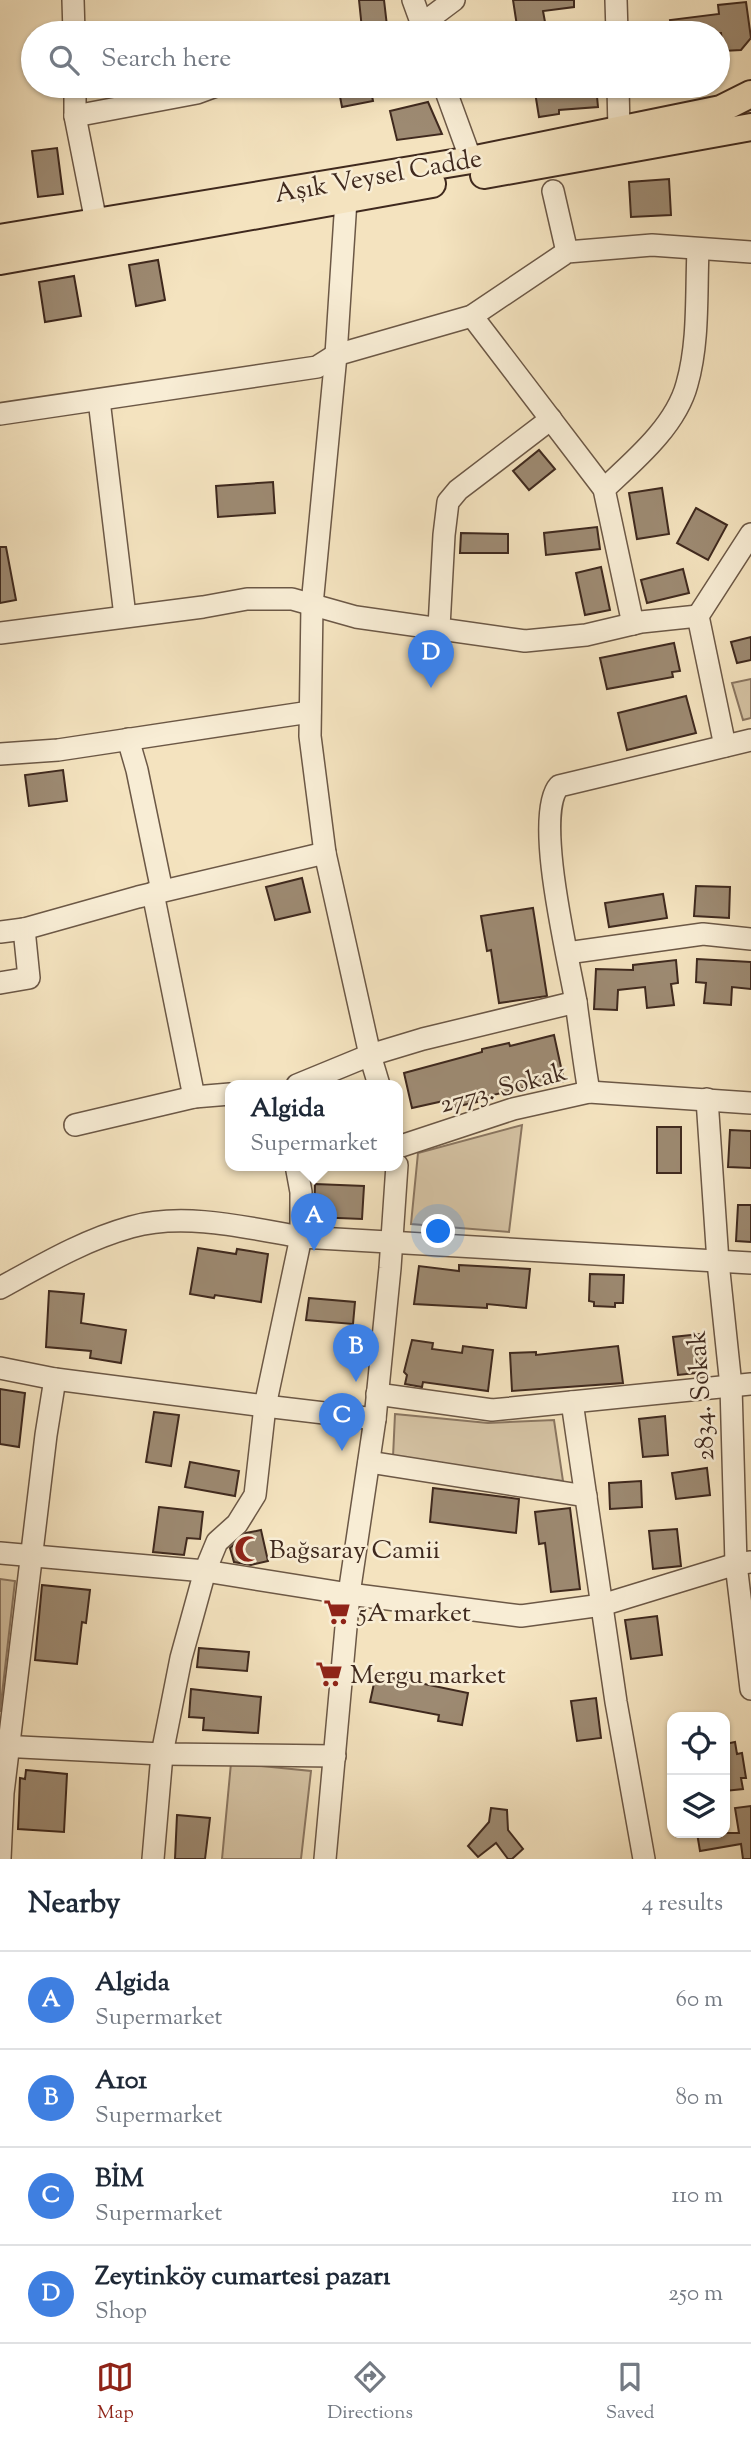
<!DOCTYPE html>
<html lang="en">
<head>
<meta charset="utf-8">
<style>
	:root { --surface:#fff; --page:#f6f6f7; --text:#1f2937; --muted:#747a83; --line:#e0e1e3; --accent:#8f2418 }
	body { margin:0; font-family:"Sorts Mill Goudy",serif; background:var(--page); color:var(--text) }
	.controls { position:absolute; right:21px; bottom:21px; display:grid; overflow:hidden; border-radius:14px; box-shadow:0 2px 5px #0004 }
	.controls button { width:63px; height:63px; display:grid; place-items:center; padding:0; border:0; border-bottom:2px solid var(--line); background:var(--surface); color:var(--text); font:35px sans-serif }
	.you { position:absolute; left:439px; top:1232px; width:24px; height:24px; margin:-18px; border:5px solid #fff; border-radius:50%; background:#1a73e8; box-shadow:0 0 0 10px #1a73e833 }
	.badge { display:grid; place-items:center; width:46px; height:46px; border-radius:50%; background:var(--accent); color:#fff; font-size:23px; font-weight:700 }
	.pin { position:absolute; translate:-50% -58px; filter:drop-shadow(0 2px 4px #0008) }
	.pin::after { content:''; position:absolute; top:37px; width:24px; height:21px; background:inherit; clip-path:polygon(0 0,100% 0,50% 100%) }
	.popup { position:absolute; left:225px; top:1080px; width:178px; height:91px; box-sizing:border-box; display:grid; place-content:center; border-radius:14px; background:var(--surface); filter:drop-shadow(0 2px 5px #0005); font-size:23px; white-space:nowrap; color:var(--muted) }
	.popup b { font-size:26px; color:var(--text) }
	.popup::after { content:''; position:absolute; left:50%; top:100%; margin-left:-14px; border:14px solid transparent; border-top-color:var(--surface) }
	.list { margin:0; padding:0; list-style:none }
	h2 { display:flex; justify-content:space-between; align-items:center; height:91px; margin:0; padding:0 28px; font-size:30px }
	h2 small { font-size:23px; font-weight:400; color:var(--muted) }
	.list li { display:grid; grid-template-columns:46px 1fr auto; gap:21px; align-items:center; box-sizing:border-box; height:98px; padding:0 28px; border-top:2px solid var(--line) }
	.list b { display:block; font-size:26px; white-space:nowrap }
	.list p { margin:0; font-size:23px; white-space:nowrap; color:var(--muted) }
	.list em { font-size:23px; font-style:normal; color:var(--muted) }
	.icon { flex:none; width:38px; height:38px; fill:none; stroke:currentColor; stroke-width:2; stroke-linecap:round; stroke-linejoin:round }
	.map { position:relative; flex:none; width:751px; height:1859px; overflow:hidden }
	.search { position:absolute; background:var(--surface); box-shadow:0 2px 5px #0004; left:21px; right:21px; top:21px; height:77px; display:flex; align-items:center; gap:18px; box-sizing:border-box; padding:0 24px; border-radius:38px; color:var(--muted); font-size:26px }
	.sheet { height:483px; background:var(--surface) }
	nav { display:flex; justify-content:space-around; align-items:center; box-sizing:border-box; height:98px; border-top:2px solid var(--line); background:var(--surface); font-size:19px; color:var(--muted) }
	nav a { display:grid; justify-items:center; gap:4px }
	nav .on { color:var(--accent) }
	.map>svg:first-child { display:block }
	.green { fill:#d5c3a4; stroke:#8a7661; stroke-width:2 }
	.building { fill:#9d8a72; stroke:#3f291e; stroke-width:2 }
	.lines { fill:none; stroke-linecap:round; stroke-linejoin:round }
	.minor-casing { stroke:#6c5846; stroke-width:24 }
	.major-casing { stroke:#3f291e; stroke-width:30 }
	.minor { stroke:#f8edd5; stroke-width:21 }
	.major { stroke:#f4e3bf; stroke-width:26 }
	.labels { text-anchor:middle; stroke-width:5; stroke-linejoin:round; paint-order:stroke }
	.street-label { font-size:26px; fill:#3f291e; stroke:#f8edd5 }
	.poi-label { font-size:26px; fill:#3f291e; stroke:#f8edd5; text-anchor:start }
</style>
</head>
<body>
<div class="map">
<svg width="751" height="1859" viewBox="0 0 751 1859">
	<rect width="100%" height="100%" fill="#f4e3bf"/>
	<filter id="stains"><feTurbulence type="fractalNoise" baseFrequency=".00286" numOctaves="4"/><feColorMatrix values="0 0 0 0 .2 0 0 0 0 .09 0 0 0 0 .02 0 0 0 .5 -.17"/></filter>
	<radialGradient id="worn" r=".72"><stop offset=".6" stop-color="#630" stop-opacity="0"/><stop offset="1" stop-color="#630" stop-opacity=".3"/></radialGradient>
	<g class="green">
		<path d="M751,679V718L743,720L732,683Z"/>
		<path d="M522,1125L509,1232L411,1224L418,1153Z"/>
		<path d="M395,1414L488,1423L554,1420L563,1481L393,1457Z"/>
		<path d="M0,1579L15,1581L0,1712Z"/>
		<path d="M231,1763L311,1771L301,1859H222Z"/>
	</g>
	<g class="building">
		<path d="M359,0H384L387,26L362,29Z"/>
		<path d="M513,0H574V7L543,11L545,22L517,26Z"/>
		<path d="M746,2L751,38L741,50L723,51L721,33H672L670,20L719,14L718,5Z"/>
		<path d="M338,86H370L373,101L342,107Z"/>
		<path d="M534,86H596L598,107L559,110V114L539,117Z"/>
		<path d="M428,102L442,134L397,140L390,111Z"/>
		<path d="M57,148L63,194L38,197L32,151Z"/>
		<path d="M669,179L671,215L631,217L629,182Z"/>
		<path d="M158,260L165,300L136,306L129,265Z"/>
		<path d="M74,276L81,316L45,322L39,282Z"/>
		<path d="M539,450L555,469L529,490L513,471Z"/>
		<path d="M273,482L275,513L218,517L216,486Z"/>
		<path d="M662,488L669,534L637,539L629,493Z"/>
		<path d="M696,508L727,525L708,560L677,543Z"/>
		<path d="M597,527L600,549L546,555L544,533Z"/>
		<path d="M461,533L508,534V553H460Z"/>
		<path d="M0,547H6L16,600L0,603Z"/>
		<path d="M601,567L610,610L585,615L576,573Z"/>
		<path d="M683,569L689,593L647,603L641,580Z"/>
		<path d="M751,637V660L737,663L731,642Z"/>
		<path d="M674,643L680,671L672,672L673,677L607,689L600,658Z"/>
		<path d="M686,696L696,733L627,750L618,713Z"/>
		<path d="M63,770L67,801L29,806L25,775Z"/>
		<path d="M302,878L310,912L275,920L266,887Z"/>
		<path d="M696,886L730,887L729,918L694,916Z"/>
		<path d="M663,894L667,918L609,927L605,903Z"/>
		<path d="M533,908L547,996L499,1003L491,950L487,951L481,916Z"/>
		<path d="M697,959L751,962V989L732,987L731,1005L704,1003L706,983L696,982Z"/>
		<path d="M676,960L678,983L671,984L674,1005L647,1008L645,987L618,990L617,1010L594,1009L596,969L633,970V965Z"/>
		<path d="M554,1035L564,1081L537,1088L536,1085L476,1099L477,1102L450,1108L448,1100L412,1108L404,1073L482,1052V1049L509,1043L510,1046Z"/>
		<rect x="657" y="1127" width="24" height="46"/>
		<path d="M730,1130L751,1131V1168L728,1167Z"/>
		<path d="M315,1184L364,1186L362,1219L314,1217Z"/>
		<path d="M738,1205H751V1242L736,1241Z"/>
		<path d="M198,1248L236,1254L237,1249L268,1254L261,1302L215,1295L214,1298L190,1294Z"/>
		<path d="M459,1265L530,1269L526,1308L487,1304V1308L414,1304L419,1266L459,1271Z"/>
		<path d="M590,1274L624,1275L623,1303H615V1307L594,1306V1302L589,1301Z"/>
		<path d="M49,1291L84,1294L81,1323L126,1330L121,1363L90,1358L91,1351L46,1347Z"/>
		<path d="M309,1298L355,1302L353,1324L306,1320Z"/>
		<path d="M700,1334L705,1372L678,1375L673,1337Z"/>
		<path d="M412,1340L433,1343L432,1349L462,1353L463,1346L493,1350L488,1391L423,1382L422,1387L405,1384L407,1375L404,1372Z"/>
		<path d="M618,1346L623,1383L512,1391L510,1353L536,1352V1355Z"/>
		<path d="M0,1389L25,1393L19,1447L0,1444Z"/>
		<path d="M154,1412L179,1415L171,1466L146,1462Z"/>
		<path d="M665,1416L668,1455L643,1457L639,1419Z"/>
		<path d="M190,1462L239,1471L235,1496L185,1487Z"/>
		<path d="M707,1468L710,1495L676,1499L672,1473Z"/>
		<path d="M641,1481L642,1507L610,1509L609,1483Z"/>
		<path d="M433,1488L519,1499L516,1533L430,1522Z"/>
		<path d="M159,1507L203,1512L200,1539L187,1538L184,1555L153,1552Z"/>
		<path d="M570,1508L580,1589L551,1592L545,1543L539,1544L535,1512Z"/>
		<path d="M677,1529L681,1566L653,1569L649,1531Z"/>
		<path d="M261,1530L268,1561L251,1565L234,1562L230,1548L246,1533Z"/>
		<path d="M42,1585L90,1590L86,1623L82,1622L77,1664L35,1660Z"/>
		<path d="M657,1616L662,1655L631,1659L625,1620Z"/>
		<path d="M199,1648L249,1652L247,1671L197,1667Z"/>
		<path d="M376,1674L468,1693L462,1725L438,1721L439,1715L370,1702Z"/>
		<path d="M191,1689L261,1697L258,1733L203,1730L204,1718L189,1717Z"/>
		<path d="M596,1698L601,1738L577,1741L571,1701Z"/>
		<path d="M735,1742L737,1754L742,1753L746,1778H741L743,1789L725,1791V1744Z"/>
		<path d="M26,1770L67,1774L64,1832L18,1829L20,1778L25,1779Z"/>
		<path d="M751,1806V1859H743L741,1844L700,1851L697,1833H739L735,1808Z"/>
		<path d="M491,1808L507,1810L508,1830L523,1849L512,1859H508L496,1843L478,1857L468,1846L489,1822Z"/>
		<path d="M177,1815L210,1818L205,1859H175Z"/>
	</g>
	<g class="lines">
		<defs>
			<g id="minor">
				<path d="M73,0L74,33"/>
				<path d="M413,0L425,33"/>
				<path d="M616,0L617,33"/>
				<path d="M417,33L422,24L454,0"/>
				<path d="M75,86V116L96,222"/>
				<path d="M444,86L471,160"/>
				<path d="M618,86L619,131"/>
				<path d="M75,116L197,93L216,86"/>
				<path d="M553,191L567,252"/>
				<path d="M346,200L336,355L312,605L310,736L325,853L370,1055L423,1039L576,1002"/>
				<path d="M472,316L604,489L633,624"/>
				<path d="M99,400L125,616"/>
				<path d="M0,414L317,367L336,355L472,316L567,252L652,245L751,252"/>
				<path d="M604,489C634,461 676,426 687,384C699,342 696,294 698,250"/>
				<path d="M439,627L444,535L448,502L458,490L551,419"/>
				<path d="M0,633L203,607L247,599H292L356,617L525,641L586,635L641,622L698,616"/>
				<path d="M128,739L137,770L162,891"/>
				<path d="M725,746L698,616L751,534"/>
				<path d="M0,754L58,750L310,712"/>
				<path d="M153,893L194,1097"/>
				<path d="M0,932L24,929L138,897L325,853"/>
				<path d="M567,953L703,934L751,939"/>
				<path d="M0,983L29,978L24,929"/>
				<path d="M297,1085L370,1055L379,1085"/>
				<path d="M589,1092C584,1062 580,1032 576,1002C569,961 533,815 559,786L751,740"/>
				<path d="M707,1099L718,1262L731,1386L736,1564L751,1689"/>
				<path d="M75,1125L194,1097L230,1094"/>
				<path d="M398,1147L513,1109L589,1092L751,1103"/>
				<path d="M296,1165L301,1192V1237L751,1263"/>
				<path d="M0,1288C42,1265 84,1240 131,1227C184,1212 249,1228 301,1237L265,1406L55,1379L0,1368"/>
				<path d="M377,1394L492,1410L751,1384"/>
				<path d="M572,1402L616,1702L644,1859"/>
				<path d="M369,1462L586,1496"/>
				<path d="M0,1553L205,1571L349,1594L521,1616L602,1605L736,1564L751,1562"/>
				<path d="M0,1746L162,1754L335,1756"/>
				<path d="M0,1859L3,1793L46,1435L55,1379"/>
				<path d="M153,1859L162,1754L181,1658L205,1571L217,1542L237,1524L255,1495L265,1406L375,1419"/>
				<path d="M325,1859L349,1594L375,1419L390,1268L397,1165"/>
			</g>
			<g id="major">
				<path d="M484,175L751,127"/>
				<path d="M0,238L471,160L721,109L751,94"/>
				<path d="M0,261L432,184"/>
			</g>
		</defs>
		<use href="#minor" class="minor-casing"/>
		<use href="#major" class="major-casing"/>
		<use href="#minor" class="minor"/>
		<use href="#major" class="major"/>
	</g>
	<defs>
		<symbol id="mosque-bare" viewBox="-9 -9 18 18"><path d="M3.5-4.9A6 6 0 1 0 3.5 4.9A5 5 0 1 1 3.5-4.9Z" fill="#8f2418" stroke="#f8edd5" stroke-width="2.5" paint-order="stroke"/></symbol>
		<symbol id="supermarket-bare" viewBox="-9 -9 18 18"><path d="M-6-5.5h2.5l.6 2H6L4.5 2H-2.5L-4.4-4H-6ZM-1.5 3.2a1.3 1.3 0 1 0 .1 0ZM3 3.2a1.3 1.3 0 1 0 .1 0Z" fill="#8f2418" stroke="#f8edd5" stroke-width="2.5" paint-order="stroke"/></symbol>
	</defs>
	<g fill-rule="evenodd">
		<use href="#mosque-bare" x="229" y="1530" width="38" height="38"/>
		<use href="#supermarket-bare" x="318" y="1593" width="38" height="38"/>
		<use href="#supermarket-bare" x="310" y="1655" width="38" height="38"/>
	</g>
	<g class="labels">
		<g class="street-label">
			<text transform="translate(378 175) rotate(-10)" y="9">Aşık Veysel Cadde</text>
			<text transform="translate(503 1087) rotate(-15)" y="9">2773. Sokak</text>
			<text transform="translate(700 1396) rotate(-94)" y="9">2834. Sokak</text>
		</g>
		<g class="poi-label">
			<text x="269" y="1558">Bağsaray Camii</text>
			<text x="358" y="1621">5A market</text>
			<text x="350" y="1683">Mergu market</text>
		</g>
	</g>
	<rect width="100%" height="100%" filter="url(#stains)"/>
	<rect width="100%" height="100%" fill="url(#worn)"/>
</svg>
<div class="controls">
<button><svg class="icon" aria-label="locate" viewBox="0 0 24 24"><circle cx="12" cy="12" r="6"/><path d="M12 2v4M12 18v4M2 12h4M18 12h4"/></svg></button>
<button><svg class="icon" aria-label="layers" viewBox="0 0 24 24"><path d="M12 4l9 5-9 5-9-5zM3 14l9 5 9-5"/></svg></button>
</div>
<div class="you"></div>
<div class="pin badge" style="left:314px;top:1251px;background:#3f7fe0">A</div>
<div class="popup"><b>Algida</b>Supermarket</div>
<div class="pin badge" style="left:356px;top:1382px;background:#3f7fe0">B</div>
<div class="pin badge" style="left:342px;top:1451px;background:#3f7fe0">C</div>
<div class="pin badge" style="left:431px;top:688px;background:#3f7fe0">D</div>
<div class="search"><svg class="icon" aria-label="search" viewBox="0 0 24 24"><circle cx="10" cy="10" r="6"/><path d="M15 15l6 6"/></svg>Search here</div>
</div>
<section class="sheet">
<h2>Nearby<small>4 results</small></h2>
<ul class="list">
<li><span class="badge" style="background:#3f7fe0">A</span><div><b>Algida</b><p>Supermarket</p></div><em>60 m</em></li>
<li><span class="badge" style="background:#3f7fe0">B</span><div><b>A101</b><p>Supermarket</p></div><em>80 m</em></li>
<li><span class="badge" style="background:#3f7fe0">C</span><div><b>BİM</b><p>Supermarket</p></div><em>110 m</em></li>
<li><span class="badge" style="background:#3f7fe0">D</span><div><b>Zeytinköy cumartesi pazarı</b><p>Shop</p></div><em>250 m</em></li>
</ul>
</section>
<nav>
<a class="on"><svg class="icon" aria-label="map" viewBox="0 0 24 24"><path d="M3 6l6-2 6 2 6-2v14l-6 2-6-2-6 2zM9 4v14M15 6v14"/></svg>Map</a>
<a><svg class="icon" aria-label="directions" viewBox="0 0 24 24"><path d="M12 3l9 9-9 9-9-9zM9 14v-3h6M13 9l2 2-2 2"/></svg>Directions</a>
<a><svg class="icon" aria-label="saved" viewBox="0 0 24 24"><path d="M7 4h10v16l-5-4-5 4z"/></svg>Saved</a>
</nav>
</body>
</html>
